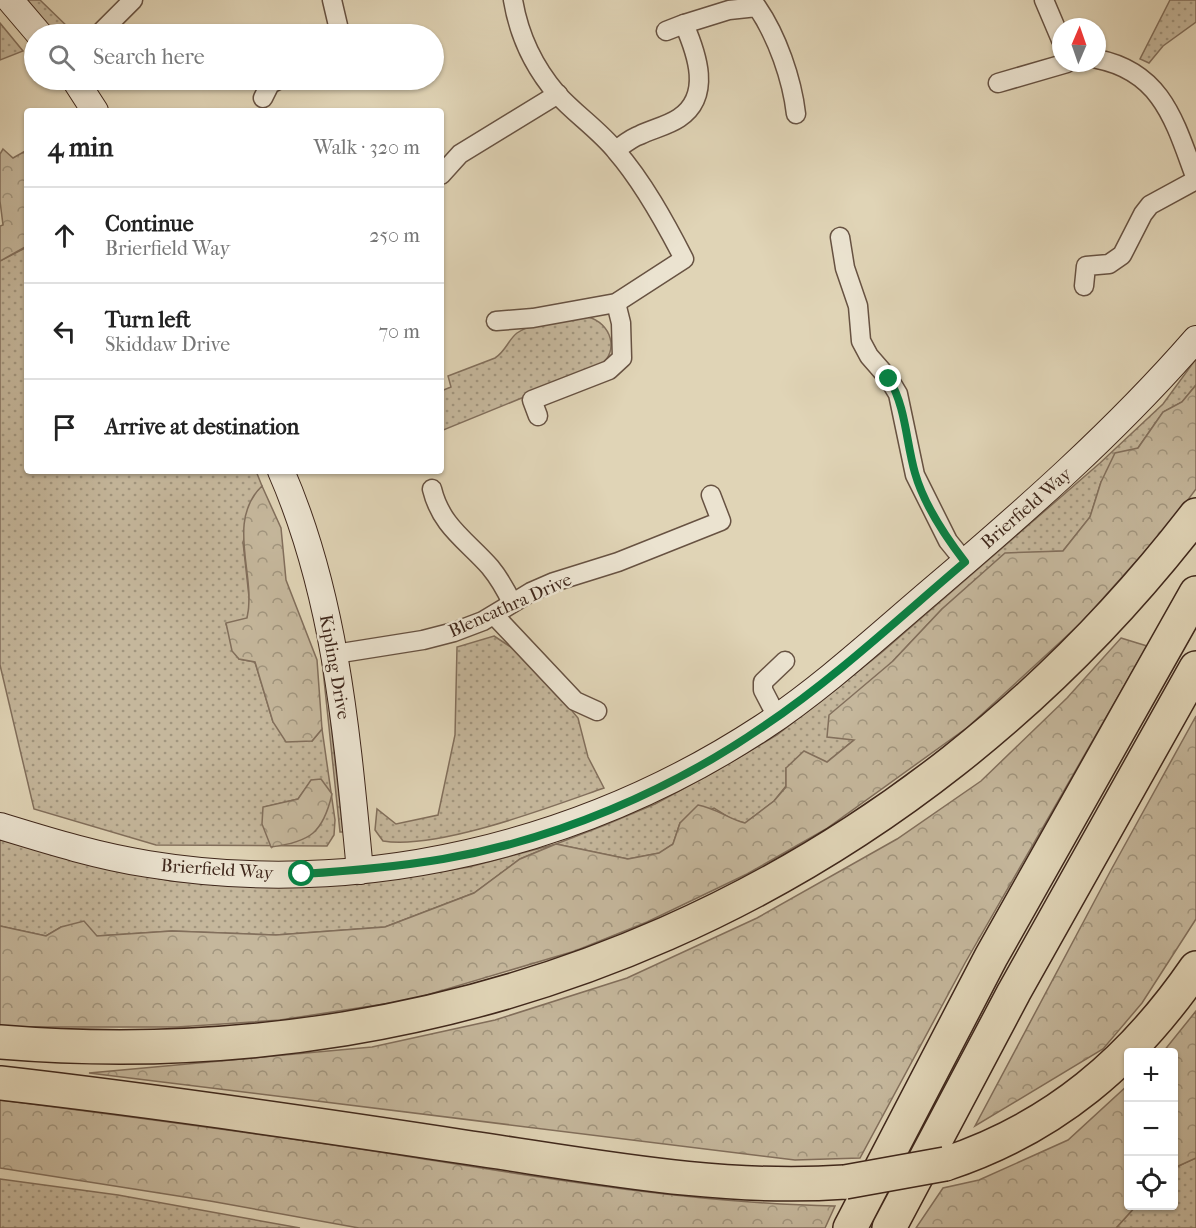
<!DOCTYPE html>
<html lang="en">
<head>
<meta charset="utf-8">
<style>
	:root { --surface:#fff; --page:#f6f6f6; --text:#222; --muted:#767676; --line:#e0e0e0 }
	body { margin:0; font-family:"IM FELL French Canon",serif; background:var(--page); color:var(--text) }
	.controls { position:absolute; right:18px; bottom:18px; display:grid; overflow:hidden; border-radius:6px; box-shadow:0 2px 4px #0004 }
	.controls button { width:54px; height:54px; display:grid; place-items:center; padding:0; border:0; border-bottom:2px solid var(--line); background:var(--surface); color:var(--text); font:30px sans-serif }
	.compass { position:absolute; left:1052px; top:18px; width:54px; height:54px; border-radius:50%; background:var(--surface); box-shadow:0 2px 4px #0004; rotate:2deg }
	.stop { position:absolute; width:18px; height:18px; margin:-14px; border:4px solid #0b8043; border-radius:50%; background:#fff }
	.stop.end { background:#0b8043; border-color:#fff; box-shadow:0 2px 6px #0008 }
	.list { margin:0; padding:0; list-style:none }
	h2 { display:flex; justify-content:space-between; align-items:center; height:78px; margin:0; padding:0 24px; font-size:26px }
	h2 small { font-size:20px; font-weight:400; color:var(--muted) }
	.list li { display:grid; grid-template-columns:39px 1fr auto; gap:18px; align-items:center; box-sizing:border-box; height:96px; padding:0 24px; border-top:2px solid var(--line) }
	.list b { display:block; font-size:22px; white-space:nowrap }
	.list p { margin:0; font-size:20px; white-space:nowrap; color:var(--muted) }
	.list em { font-size:20px; font-style:normal; color:var(--muted) }
	.icon { flex:none; width:33px; height:33px; fill:none; stroke:currentColor; stroke-width:2; stroke-linecap:round; stroke-linejoin:round }
	.map { position:relative; flex:none; width:1196px; height:1228px; overflow:hidden }
	.search { position:absolute; background:var(--surface); box-shadow:0 2px 4px #0004; left:24px; top:24px; width:420px; height:66px; display:flex; align-items:center; gap:15px; box-sizing:border-box; padding:0 21px; border-radius:33px; color:var(--muted); font-size:22px }
	.panel { position:absolute; background:var(--surface); box-shadow:0 2px 4px #0004; left:24px; top:108px; width:420px; height:366px; border-radius:6px }
	.map>svg:first-child { display:block }
	.grass { fill:url(#grass-dots); stroke:#826f5c; stroke-width:1.5; fill-rule:evenodd }
	.forest { fill:url(#forest-crowns); stroke:#826f5c; stroke-width:1.5 }
	.lines { fill:none; stroke-linecap:round; stroke-linejoin:round }
	.street-casing { stroke:#675242; stroke-width:21 }
	.secondary-casing { stroke:#3f271b; stroke-width:28 }
	.highway-casing { stroke:#3f271b; stroke-width:36 }
	.street { stroke:#ebe3d0; stroke-width:18 }
	.secondary { stroke:#ebe3d0; stroke-width:26 }
	.highway { stroke:#e0d4b6; stroke-width:33 }
	.highway-bridge-casing { stroke:#3f271b; stroke-width:36; stroke-linecap:butt }
	.highway-bridge { stroke:#e0d4b6; stroke-width:33 }
	.route { stroke:#0b8043; stroke-width:8 }
	.labels { text-anchor:middle; stroke-width:5; stroke-linejoin:round; paint-order:stroke }
	.street-label { font-size:18px; fill:#3f271b; stroke:#ebe3d0 }
</style>
</head>
<body>
<div class="map">
<svg width="1196" height="1228" viewBox="0 0 1196 1228">
	<defs>
		<pattern id="grass-dots" width="8" height="8" patternUnits="userSpaceOnUse" patternTransform="scale(1.5)"><rect width="8" height="8" fill="#c5b79c"/><path d="M2 2h.1M6 6h.1" fill="none" stroke="#a1957e" stroke-width="1.8" stroke-linecap="round"/></pattern>
		<pattern id="forest-crowns" width="20" height="18" patternUnits="userSpaceOnUse" patternTransform="scale(1.5)"><rect width="20" height="18" fill="#c5b79c"/><path d="M2 6a3 3 0 1 1 6 0M12 15a3 3 0 1 1 6 0" fill="none" stroke="#a1957e"/></pattern>
	</defs>
	<rect width="100%" height="100%" fill="#e0d4b6"/>
	<filter id="stains"><feTurbulence type="fractalNoise" baseFrequency=".00333" numOctaves="4"/><feColorMatrix values="0 0 0 0 .2 0 0 0 0 .09 0 0 0 0 .02 0 0 0 .5 -.17"/></filter>
	<radialGradient id="worn" r=".72"><stop offset=".6" stop-color="#630" stop-opacity="0"/><stop offset="1" stop-color="#630" stop-opacity=".3"/></radialGradient>
	<g class="grass">
		<path d="M24,0H40L74,33C50,36 39,16 24,0Z"/>
		<path d="M1170,0H1196V22L1163,46L1149,63L1140,59Z"/>
		<path d="M0,23L23,51L0,60Z"/>
		<path d="M27,247V471H256L262,486L243,542L250,606L247,619L226,624L239,659L255,662L273,722L312,741L322,729L335,820L334,835L327,846L156,845L34,809L0,665V261ZM312,780L272,847L264,807L298,799Z"/>
		<path d="M588,317C611,323 620,351 600,366L441,431V391L451,387L448,376L495,358C506,351 508,340 517,333C536,320 566,320 588,317Z"/>
		<path d="M1196,359V385L1182,402L1163,412L1138,448L1101,482L1090,517L1063,551L1005,554L942,609L893,661L855,739L827,762L786,768V786L774,801L745,823L733,820L714,808L680,823L673,844L660,853L628,859L556,844L520,859L474,893L385,927L276,935L172,931L97,936L61,927L46,936L0,926V840L171,881L269,887L367,883L469,867L556,844L605,825L655,804L716,771L777,735L835,690L881,653L1100,463L1163,404Z"/>
		<path d="M494,636L529,659L578,718L588,757L604,788C550,807 438,850 383,841L375,830L377,809L396,824L438,815L455,735L457,647Z"/>
		<path d="M321,651L324,662L343,832H340Z"/>
		<path d="M1196,1158V1228H1116L1136,1206H1174V1168Z"/>
		<path d="M0,1179L118,1195L300,1228H0Z"/>
	</g>
	<g class="forest">
		<path d="M3,149L13,158L27,150V246L0,261V226L3,225L0,201V154Z"/>
		<path d="M1196,385V489L1172,521L1082,622L968,727L826,829L747,874L647,922L575,951L410,1000L280,1020L177,1027H0V926L46,936L61,927L84,921L97,936L172,931L276,935L385,927L474,893L520,859L556,844L628,859L659,853L673,844L680,823L698,805C716,808 728,819 745,823L774,801L786,787V768L804,751L827,762L854,740L827,737L829,715L893,661L942,609L1005,553L1063,551L1090,517L1101,482L1115,453L1138,448L1163,412L1182,402Z"/>
		<path d="M262,486L281,528L286,580L317,660L322,729L312,741L286,742L273,722L255,662L239,659L232,651L226,623L247,618C257,576 225,522 262,486Z"/>
		<path d="M1121,638L1147,646L965,963L860,1158L795,1160L89,1073L372,1047L495,1020L627,978L757,918L897,839L981,781L1067,698Z"/>
		<path d="M1196,716V919L1142,1003L1103,1049L975,1126L1111,870Z"/>
		<path d="M321,779L332,794C323,833 310,842 271,847L262,824L263,807L298,799L311,780Z"/>
		<path d="M1196,1011V1158L1174,1168V1052H1163Z"/>
		<path d="M1128,1085V1206H1136L1116,1228H916L943,1188L979,1180L1068,1140Z"/>
		<path d="M0,1100C133,1117 266,1134 399,1155C544,1178 688,1203 835,1206L825,1228H359L210,1201L0,1168Z"/>
	</g>
	<g class="lines">
		<defs>
			<g id="street">
				<path d="M332,0L340,34"/>
				<path d="M1044,0L1061,40"/>
				<path d="M684,24L729,10L757,7C777,36 792,79 796,114"/>
				<path d="M99,34L133,0"/>
				<path d="M1097,59C1163,72 1175,123 1196,179"/>
				<path d="M998,83L1067,63"/>
				<path d="M263,98L270,84L278,80"/>
				<path d="M616,150C623,145 631,138 640,135C652,129 667,126 679,118C712,96 697,54 684,24L666,31"/>
				<path d="M441,175L460,154L558,94"/>
				<path d="M840,237L845,268L858,306L861,341L869,356L889,379L898,394L915,475L948,541L965,562"/>
				<path d="M1084,286L1086,266L1109,264L1122,255L1143,214L1150,205L1196,180"/>
				<path d="M496,321L533,318L616,303L684,259C665,222 643,182 616,151C599,130 575,114 557,94C533,66 519,36 513,0"/>
				<path d="M538,416L532,400L609,370L622,358L621,323L616,303"/>
				<path d="M432,489C441,526 466,540 490,567C499,578 506,590 512,603"/>
				<path d="M494,615L575,701L597,711"/>
				<path d="M335,654L423,640L454,632L483,621L531,592L554,582L618,562L721,521L711,495"/>
				<path d="M777,717L763,690V682L785,661"/>
			</g>
			<g id="secondary">
				<path d="M10,0L39,34"/>
				<path d="M75,80L95,111"/>
				<path d="M281,471C336,597 347,735 360,871"/>
				<path d="M0,826C49,841 97,856 148,864C361,899 583,845 763,727C822,688 876,638 930,592C1024,512 1115,432 1196,339"/>
			</g>
			<g id="highway">
				<path d="M0,1042C471,1081 908,889 1196,515"/>
				<path d="M0,1083C158,1101 314,1124 471,1148C594,1166 720,1191 845,1182"/>
				<path d="M945,1164C1054,1128 1132,1061 1196,968"/>
				<path d="M850,1228L991,957L1196,593"/>
				<path d="M889,1228L1014,992L1196,668"/>
			</g>
		</defs>
		<use href="#street" class="street-casing"/>
		<use href="#secondary" class="secondary-casing"/>
		<use href="#highway" class="highway-casing"/>
		<use href="#street" class="street"/>
		<use href="#secondary" class="secondary"/>
		<use href="#highway" class="highway"/>
		<defs>
			<path id="highway-bridge" d="M845,1182L945,1164"/>
		</defs>
		<use href="#highway-bridge" class="highway-bridge-casing"/>
		<use href="#highway-bridge" class="highway-bridge"/>
	</g>
	<g class="lines">
		<path class="route" d="M302,874C349,871 396,867 443,859C555,840 670,791 764,726C835,678 899,618 965,562C945,536 924,505 915,473C906,442 906,407 889,379"/>
	</g>
	<g class="labels">
		<g class="street-label">
			<text transform="translate(1026 508) rotate(-41)" y="6">Brierfield Way</text>
			<text transform="translate(510 605) rotate(-24)" y="6">Blencathra Drive</text>
			<text transform="translate(335 667) rotate(80)" y="6">Kipling Drive</text>
			<text transform="translate(217 869) rotate(4)" y="6">Brierfield Way</text>
		</g>
	</g>
	<rect width="100%" height="100%" filter="url(#stains)"/>
	<rect width="100%" height="100%" fill="url(#worn)"/>
</svg>
<div class="controls">
<button>+</button>
<button>−</button>
<button><svg class="icon" aria-label="locate" viewBox="0 0 24 24"><circle cx="12" cy="12" r="6"/><path d="M12 2v4M12 18v4M2 12h4M18 12h4"/></svg></button>
</div>
<svg class="compass" viewBox="-18 -18 36 36"><path d="M0-13l5 13h-10z" fill="#e53935"/><path d="M0 13l5-13h-10z" fill="#767676"/></svg>
<div class="stop" style="left:302px;top:874px"></div>
<div class="stop end" style="left:889px;top:379px"></div>
<div class="search"><svg class="icon" aria-label="search" viewBox="0 0 24 24"><circle cx="10" cy="10" r="6"/><path d="M15 15l6 6"/></svg>Search here</div>
<section class="panel">
<h2>4 min<small>Walk · 320 m</small></h2>
<ul class="list">
<li><svg class="icon" aria-label="ahead" viewBox="0 0 24 24"><path d="M12 20V5M6 11l6-6 6 6"/></svg><div><b>Continue</b><p>Brierfield Way</p></div><em>250 m</em></li>
<li><svg class="icon" aria-label="left" viewBox="0 0 24 24"><path d="M17 20v-9H6M10 6l-5 5 5 5"/></svg><div><b>Turn left</b><p>Skiddaw Drive</p></div><em>70 m</em></li>
<li><svg class="icon" aria-label="arrive" viewBox="0 0 24 24"><path d="M6 21V4h12l-3 4 3 4H6"/></svg><div><b>Arrive at destination</b></div></li>
</ul>
</section>
</div>
</body>
</html>
